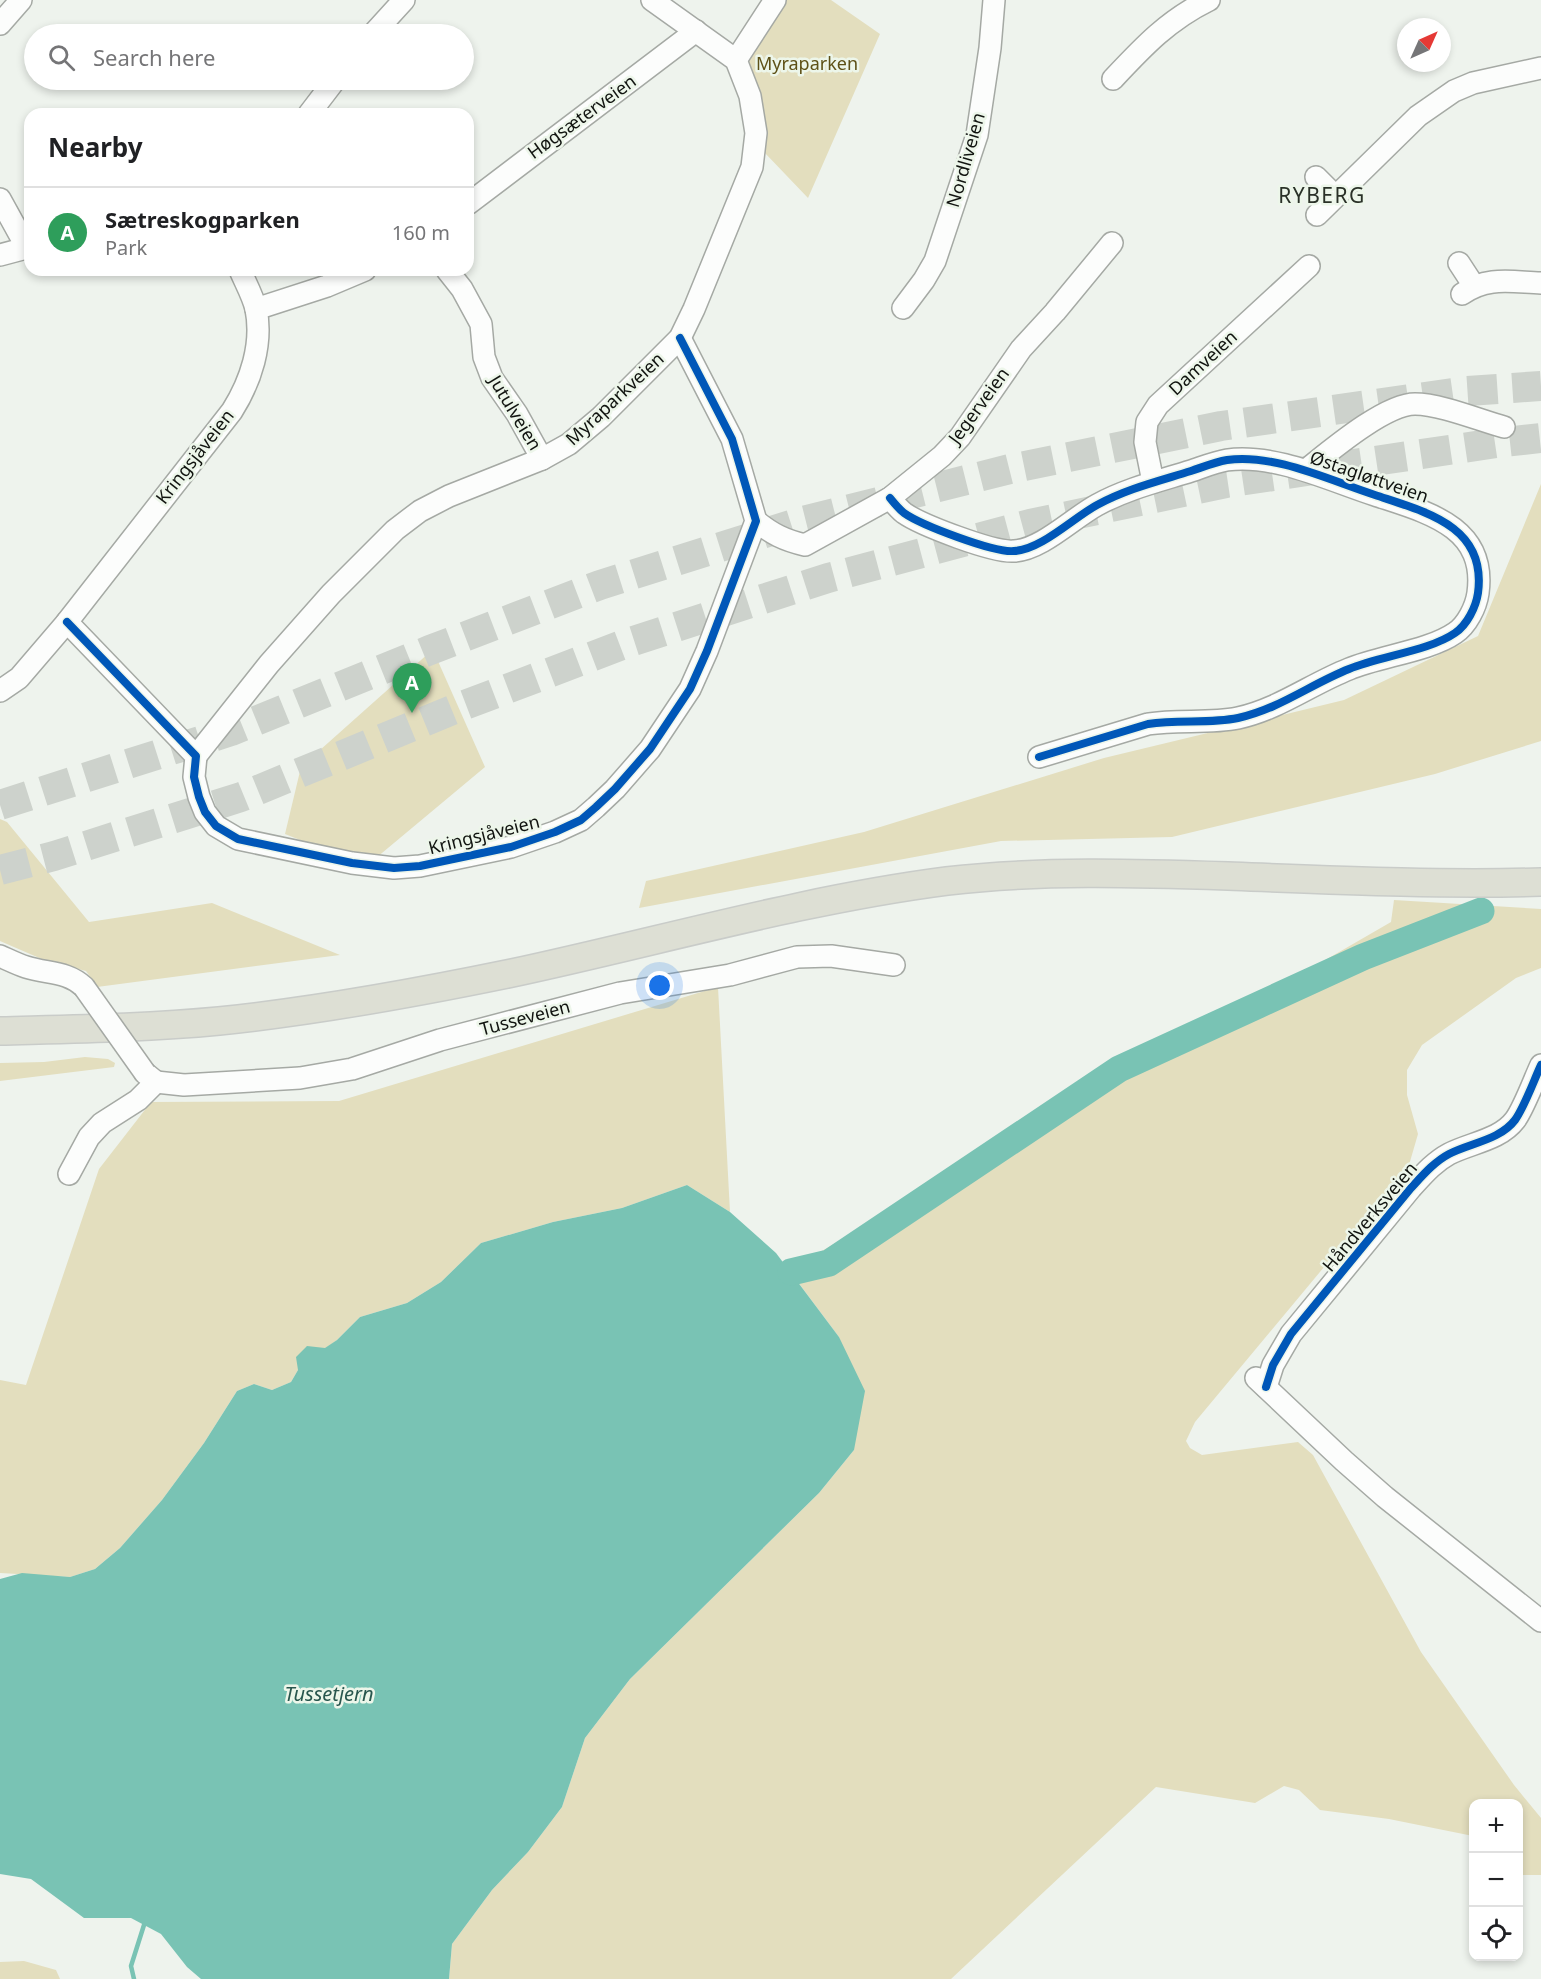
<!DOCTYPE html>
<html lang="en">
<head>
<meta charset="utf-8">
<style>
	:root { --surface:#fff; --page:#f2f2f2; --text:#202124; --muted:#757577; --line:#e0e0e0; --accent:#0b8043 }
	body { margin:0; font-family:"Noto Sans",sans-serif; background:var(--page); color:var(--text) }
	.controls { position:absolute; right:18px; bottom:18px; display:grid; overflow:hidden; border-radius:12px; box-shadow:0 3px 9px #0003 }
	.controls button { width:54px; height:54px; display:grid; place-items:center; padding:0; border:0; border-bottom:2px solid var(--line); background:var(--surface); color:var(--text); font:30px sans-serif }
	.compass { position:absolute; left:1397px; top:18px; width:54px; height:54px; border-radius:50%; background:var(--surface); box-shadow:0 3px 9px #0003; rotate:45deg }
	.you { position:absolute; left:660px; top:986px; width:21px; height:21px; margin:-15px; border:4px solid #fff; border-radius:50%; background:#1a73e8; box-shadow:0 0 0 9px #1a73e833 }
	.badge { display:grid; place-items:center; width:39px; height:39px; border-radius:50%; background:var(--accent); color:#fff; font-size:20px; font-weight:700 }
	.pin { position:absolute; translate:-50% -50px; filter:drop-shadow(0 2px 3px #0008) }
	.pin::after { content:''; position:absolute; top:32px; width:21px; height:18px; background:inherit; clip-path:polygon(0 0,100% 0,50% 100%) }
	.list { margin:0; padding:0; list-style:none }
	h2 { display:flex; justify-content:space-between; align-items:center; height:78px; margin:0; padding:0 24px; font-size:26px }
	h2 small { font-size:20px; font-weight:400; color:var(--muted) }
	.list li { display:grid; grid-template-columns:39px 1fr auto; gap:18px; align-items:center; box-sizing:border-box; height:90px; padding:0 24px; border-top:2px solid var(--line) }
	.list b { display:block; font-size:22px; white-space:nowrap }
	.list p { margin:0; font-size:20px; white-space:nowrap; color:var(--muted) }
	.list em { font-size:20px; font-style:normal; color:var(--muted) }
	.icon { flex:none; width:33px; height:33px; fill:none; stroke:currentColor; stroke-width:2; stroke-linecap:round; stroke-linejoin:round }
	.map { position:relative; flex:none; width:1541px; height:1979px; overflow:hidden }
	.search { position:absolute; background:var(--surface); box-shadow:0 3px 9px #0003; left:24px; top:24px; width:450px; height:66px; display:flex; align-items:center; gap:15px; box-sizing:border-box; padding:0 21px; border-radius:33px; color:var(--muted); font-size:22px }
	.panel { position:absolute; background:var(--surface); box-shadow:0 3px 9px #0003; left:24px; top:108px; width:450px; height:168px; border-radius:18px }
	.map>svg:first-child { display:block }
	.green { fill:#e3debe }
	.water { fill:#79c3b4 }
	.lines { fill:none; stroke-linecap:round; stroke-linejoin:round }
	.stream { stroke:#79c3b4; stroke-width:4.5 }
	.river { stroke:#79c3b4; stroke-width:27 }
	.highway-tunnel { stroke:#cdd2cc; stroke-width:30; stroke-dasharray:30 15; stroke-linecap:butt }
	.minor-casing { stroke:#a5a9a4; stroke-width:24 }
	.major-casing { stroke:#c9ccc9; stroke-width:30 }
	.minor { stroke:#fcfdfc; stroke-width:21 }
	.major { stroke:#dddfd4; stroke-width:27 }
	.minor-bridge-casing { stroke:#a5a9a4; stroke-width:24; stroke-linecap:butt }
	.minor-bridge { stroke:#fcfdfc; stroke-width:21 }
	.cycleway-casing { stroke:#edf6ea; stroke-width:11 }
	.cycleway { stroke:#0057b8; stroke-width:8 }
	.labels { text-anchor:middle; stroke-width:5; stroke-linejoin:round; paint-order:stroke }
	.park-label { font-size:18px; fill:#5e5117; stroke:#edf6ea }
	.street-label { font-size:18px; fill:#111410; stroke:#edf6ea }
	.water-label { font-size:20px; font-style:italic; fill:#29564e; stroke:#edf6ea }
	.quarter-label { font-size:21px; letter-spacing:1.5px; fill:#2a3128; stroke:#edf6ea }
</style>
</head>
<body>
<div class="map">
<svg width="1541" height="1979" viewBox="0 0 1541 1979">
	<rect width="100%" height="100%" fill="#eef3ed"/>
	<g class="green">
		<path d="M782,0H831L880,34L808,198L764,152L762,102L749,63L751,54Z"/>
		<path d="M1541,484V741L1435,774L1172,837L1001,841L639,908L646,881L864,832L1104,758L1344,700L1478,636Z"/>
		<path d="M430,652L437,659L485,767L376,858L299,843L300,840L285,834L301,767Z"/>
		<path d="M0,819L7,822L89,922L212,903L340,955L97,987L86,971L44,960L0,941Z"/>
		<path d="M1394,900L1541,909V968L1516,978L1422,1045L1407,1070V1095L1418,1134L1409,1165L1195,1422L1186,1441L1190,1448L1202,1455L1298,1442L1313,1455L1421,1652L1514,1785L1541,1818V1875H1519L1518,1804H1474L1473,1836L1389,1819L1320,1810L1299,1790L1284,1786L1255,1803L1156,1787L951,1979H449L452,1944L492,1890L528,1852L562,1807L585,1738L630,1679L819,1493L854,1450L839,1337L789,1270L1391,922Z"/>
		<path d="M718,987L730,1212L687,1185L622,1208L553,1222L481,1243L441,1282L407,1303L360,1317L337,1340L298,1370L291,1382L272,1390L254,1384L237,1391L204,1443L162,1500L120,1548L95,1569L70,1577L0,1573V1380L26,1385L99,1169L151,1102L339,1101Z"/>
		<path d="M85,1057L108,1059L115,1063L114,1067L0,1081V1063L44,1062Z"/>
		<path d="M24,1961L56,1970L60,1979H0V1962Z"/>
	</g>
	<path class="water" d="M687,1185L730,1212L776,1253L839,1337L865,1391L854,1450L819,1493L630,1679L585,1738L562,1807L528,1852L492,1890L452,1944L449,1979H201L187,1967L161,1934L131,1918H84L31,1879L0,1874V1579L22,1573L70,1577L95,1569L120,1548L162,1500L204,1443L237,1391L254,1384L272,1390L291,1382L298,1370L296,1357L307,1346L325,1348L337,1340L360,1317L407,1303L441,1282L481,1243L553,1222L622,1208Z"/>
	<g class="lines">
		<path class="stream" d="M134,1979L131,1966L144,1925"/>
		<path class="river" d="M791,1272L829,1263L1119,1069L1363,957L1481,911"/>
		<g class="highway-tunnel">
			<path d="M0,805L231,731L430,650L600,585L803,521L1010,469L1221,426L1467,391L1541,386"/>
			<path d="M0,870L54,856L241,797L457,708L630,642L828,578L1030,524L1226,483L1496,443L1541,438"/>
		</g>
		<defs>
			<g id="minor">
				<path d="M0,24L21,0"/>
				<path d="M373,34L404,0"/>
				<path d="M736,60L775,0"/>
				<path d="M1113,79C1143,47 1168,20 1209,0"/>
				<path d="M309,114L335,80"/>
				<path d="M1316,177L1335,196"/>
				<path d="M0,199L27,248"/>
				<path d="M468,204L696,31"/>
				<path d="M1317,215L1418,116L1454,91L1473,83L1541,68"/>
				<path d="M0,255L30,247"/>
				<path d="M1459,263L1474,286"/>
				<path d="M447,270L462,289L481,324L484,357L492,378L517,414L542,459"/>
				<path d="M1462,294C1487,276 1511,282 1541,283"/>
				<path d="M903,308L924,280L935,261L977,135L990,48L994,0"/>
				<path d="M256,309L327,286L365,270"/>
				<path d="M1306,470C1330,451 1385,404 1415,404C1440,404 1479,420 1504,427"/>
				<path d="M1153,482L1145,442L1147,422L1158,405L1309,266"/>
				<path d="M890,498C894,503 899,509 904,513C921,525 994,553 1014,551C1041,550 1073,518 1097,505C1126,489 1159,481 1191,471C1203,467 1215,462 1227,460C1274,453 1331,481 1375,495C1426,512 1487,526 1478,593C1476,607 1467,625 1455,633C1429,651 1380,656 1349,669C1311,684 1279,709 1238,718C1209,724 1178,719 1148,724L1039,757"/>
				<path d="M756,521C772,534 784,540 805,545L890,498L942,456L960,437L1021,349L1055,312L1112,243"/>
				<path d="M67,622L196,756L194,777L199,797L205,812L216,826L238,839L352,863L394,868L420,866L511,847L555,832L581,820L596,807L615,789L650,749L690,689L707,651L756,521L732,439L680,338"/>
				<path d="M0,691L19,678L67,622L232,411C251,381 263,344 256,309C253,296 245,282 240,270"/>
				<path d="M196,756L269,664L331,594L395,530L420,511L449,496L542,459L569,444L601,417L680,338L694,309L752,167L756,133L750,96L736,60L652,0"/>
				<path d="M0,956C9,960 17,964 26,967C48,974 67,971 84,987"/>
				<path d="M156,1082L184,1085L300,1078L352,1069L440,1040L620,993L730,975L797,957L831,956L894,965"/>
				<path d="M69,1174L89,1137L102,1123L138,1100L156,1082L145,1073"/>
				<path d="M1256,1378L1344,1461L1385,1497L1541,1621"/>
				<path d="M1266,1387L1273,1365L1291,1334L1411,1188C1423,1175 1434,1162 1449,1154C1470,1143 1500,1140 1515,1120C1524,1108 1534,1080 1541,1065"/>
			</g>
			<path id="major" d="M0,1031C73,1029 146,1028 219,1021C317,1011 415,993 512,973C657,942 800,900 947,881C1041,870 1135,873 1228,876C1332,880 1437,885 1541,882"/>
		</defs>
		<use href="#minor" class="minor-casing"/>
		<use href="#major" class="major-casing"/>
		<use href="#minor" class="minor"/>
		<use href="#major" class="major"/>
		<defs>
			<path id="minor-bridge" d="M84,987L145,1073"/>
		</defs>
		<use href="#minor-bridge" class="minor-bridge-casing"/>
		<use href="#minor-bridge" class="minor-bridge"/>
		<defs>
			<g id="cycleway">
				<path d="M890,498C894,503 899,509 904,513C921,525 994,553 1014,551C1041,550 1073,518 1097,505C1126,489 1159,481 1191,471C1203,467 1215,462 1227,460C1274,453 1331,481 1375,495C1426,512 1487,526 1478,593C1476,607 1467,625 1455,633C1429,651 1380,656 1349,669C1311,684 1279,709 1238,718C1209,724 1178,719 1148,724L1039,757"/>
				<path d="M67,622L196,756L194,777L199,797L205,812L216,826L238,839L352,863L394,868L420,866L511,847L555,832L581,820L596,807L615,789L650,749L690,689L707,651L756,521L732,439L680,338"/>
				<path d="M1266,1387L1273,1365L1291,1334L1411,1188C1423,1175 1434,1162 1449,1154C1470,1143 1500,1140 1515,1120C1524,1108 1534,1080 1541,1065"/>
			</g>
		</defs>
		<use href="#cycleway" class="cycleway-casing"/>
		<use href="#cycleway" class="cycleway"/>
	</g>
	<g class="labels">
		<g class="park-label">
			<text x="807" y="70">Myraparken</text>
		</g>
		<g class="street-label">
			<text transform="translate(582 117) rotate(-36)" y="6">Høgsæterveien</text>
			<text transform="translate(966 160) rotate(-74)" y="6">Nordliveien</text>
			<text transform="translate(1203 363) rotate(-43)" y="6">Damveien</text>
			<text transform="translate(615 399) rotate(-43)" y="6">Myraparkveien</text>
			<text transform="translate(979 406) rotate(-54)" y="6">Jegerveien</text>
			<text transform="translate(515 413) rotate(59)" y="6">Jutulveien</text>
			<text transform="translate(195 457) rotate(-52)" y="6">Kringsjåveien</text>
			<text transform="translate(1369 477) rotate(19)" y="6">Østagløttveien</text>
			<text transform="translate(484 835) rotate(-14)" y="6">Kringsjåveien</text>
			<text transform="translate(525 1018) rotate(-15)" y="6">Tusseveien</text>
			<text transform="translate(1370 1217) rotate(-50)" y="6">Håndverksveien</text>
		</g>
		<g class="water-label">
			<text x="329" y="1701">Tussetjern</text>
		</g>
		<g class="quarter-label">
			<text x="1322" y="203">RYBERG</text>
		</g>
	</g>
</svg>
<div class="controls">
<button>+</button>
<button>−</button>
<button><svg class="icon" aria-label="locate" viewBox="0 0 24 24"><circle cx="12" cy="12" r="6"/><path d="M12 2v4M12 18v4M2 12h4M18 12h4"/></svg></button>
</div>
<svg class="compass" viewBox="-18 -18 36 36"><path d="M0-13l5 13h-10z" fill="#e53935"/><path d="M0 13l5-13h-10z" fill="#757577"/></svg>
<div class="you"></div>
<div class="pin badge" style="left:412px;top:713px;background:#2e9e5b">A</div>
<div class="search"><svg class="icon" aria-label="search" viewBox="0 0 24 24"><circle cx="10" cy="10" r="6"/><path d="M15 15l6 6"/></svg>Search here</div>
<section class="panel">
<h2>Nearby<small></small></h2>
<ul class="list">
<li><span class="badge" style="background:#2e9e5b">A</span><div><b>Sætreskogparken</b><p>Park</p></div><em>160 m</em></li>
</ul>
</section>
</div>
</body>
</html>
